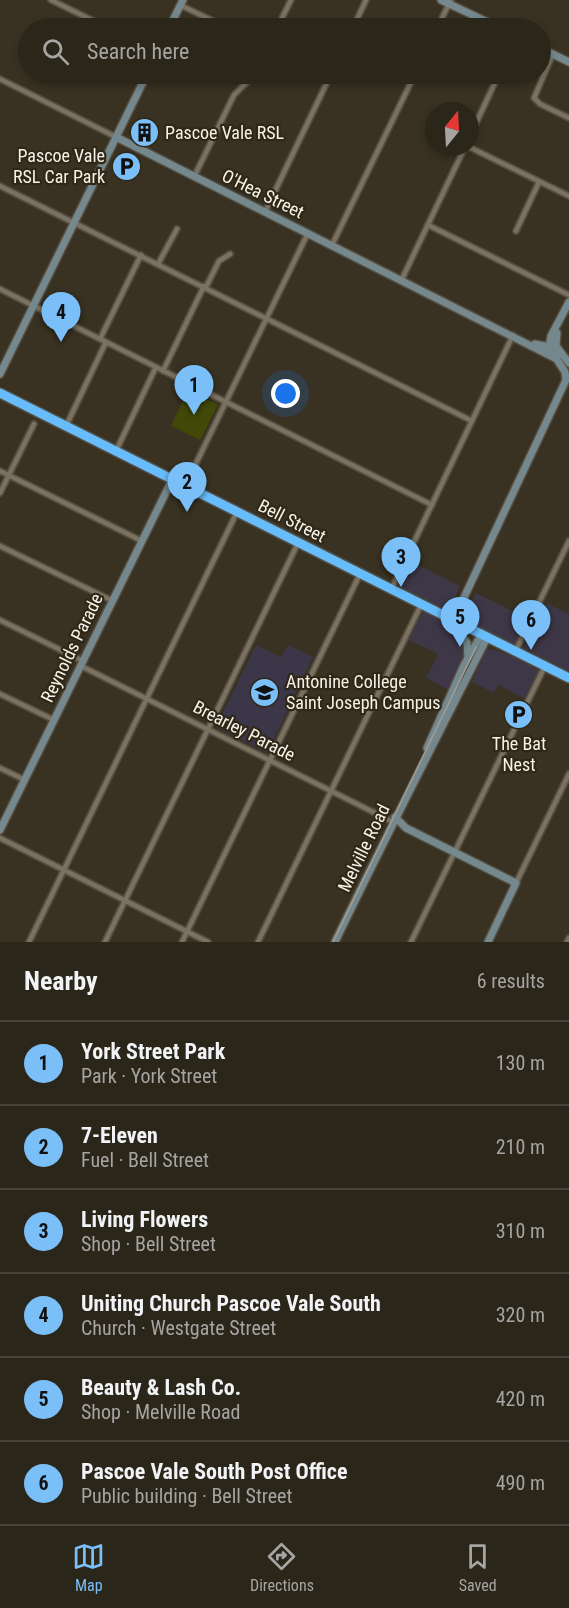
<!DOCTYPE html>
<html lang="en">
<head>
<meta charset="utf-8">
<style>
	:root { --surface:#2b261a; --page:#373227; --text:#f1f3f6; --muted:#a6a5a2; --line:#474339; --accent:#7abff8 }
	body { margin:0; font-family:"Roboto Condensed",sans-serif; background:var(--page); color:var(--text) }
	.compass { position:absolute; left:425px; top:102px; width:54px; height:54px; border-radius:50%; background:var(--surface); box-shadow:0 3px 9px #0003; rotate:18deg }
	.you { position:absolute; left:286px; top:394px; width:21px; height:21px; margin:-15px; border:4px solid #fff; border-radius:50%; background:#1a73e8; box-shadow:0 0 0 9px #1a73e833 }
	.badge { display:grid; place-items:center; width:39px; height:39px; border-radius:50%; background:var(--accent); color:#111; font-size:20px; font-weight:700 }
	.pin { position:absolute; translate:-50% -50px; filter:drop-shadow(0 2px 3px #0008) }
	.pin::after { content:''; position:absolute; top:32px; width:21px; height:18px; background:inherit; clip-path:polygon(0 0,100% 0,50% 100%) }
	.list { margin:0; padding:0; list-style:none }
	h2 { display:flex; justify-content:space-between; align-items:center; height:78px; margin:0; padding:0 24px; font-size:26px }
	h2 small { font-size:20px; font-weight:400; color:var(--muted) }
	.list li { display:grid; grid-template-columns:39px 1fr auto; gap:18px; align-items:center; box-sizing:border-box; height:84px; padding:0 24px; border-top:2px solid var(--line) }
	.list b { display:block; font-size:22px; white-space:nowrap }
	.list p { margin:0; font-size:20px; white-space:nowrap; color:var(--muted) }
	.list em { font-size:20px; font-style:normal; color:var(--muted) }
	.icon { flex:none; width:33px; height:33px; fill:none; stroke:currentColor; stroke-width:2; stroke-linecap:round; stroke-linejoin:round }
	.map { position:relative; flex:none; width:569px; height:942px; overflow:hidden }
	.search { position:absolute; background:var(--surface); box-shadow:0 3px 9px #0003; left:18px; right:18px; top:18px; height:66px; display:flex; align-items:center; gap:15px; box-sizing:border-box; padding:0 21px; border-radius:33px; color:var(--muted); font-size:22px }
	.sheet { height:582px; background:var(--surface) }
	nav { display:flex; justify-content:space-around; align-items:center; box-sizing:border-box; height:84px; border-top:2px solid var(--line); background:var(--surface); font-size:16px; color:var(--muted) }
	nav a { display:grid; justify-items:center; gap:3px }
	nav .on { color:var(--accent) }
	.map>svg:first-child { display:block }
	.commercial { fill:#3e3747 }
	.education { fill:#3b3749 }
	.green { fill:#424908 }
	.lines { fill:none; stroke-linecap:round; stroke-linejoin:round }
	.street-casing { stroke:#544d40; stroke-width:8 }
	.secondary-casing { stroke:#544d40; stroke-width:10 }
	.highway-casing { stroke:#544d40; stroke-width:12 }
	.street { stroke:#7a7160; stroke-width:4.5 }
	.secondary { stroke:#74888e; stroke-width:7 }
	.highway { stroke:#67bdfb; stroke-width:9 }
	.tram { stroke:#a49e92; stroke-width:1.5 }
	.labels { text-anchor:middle; stroke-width:4.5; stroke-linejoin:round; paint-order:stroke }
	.poi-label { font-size:18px; fill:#f7f2e8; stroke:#2f2818; text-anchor:start }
	.street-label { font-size:18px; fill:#f7f2e8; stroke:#2f2818 }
</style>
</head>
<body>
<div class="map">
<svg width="569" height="942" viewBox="0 0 569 942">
	<rect width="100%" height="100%" fill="#393222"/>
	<g class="commercial">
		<path d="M410,561L460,586L449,611L398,587Z"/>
		<path d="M476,593L527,618L515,645L462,619Z"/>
		<path d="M546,603L569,614V671L523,648Z"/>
		<path d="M423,611L448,624L465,642V654L449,690L426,678L438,654L409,640Z"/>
		<path d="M491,649L515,657L544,673L530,701L498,685L494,693L472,682L486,650Z"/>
	</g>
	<path class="education" d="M256,645L281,657L288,645L313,657L267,753L216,727Z"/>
	<path class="green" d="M188,390L218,405L200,440L171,426Z"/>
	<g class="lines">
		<defs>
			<g id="street">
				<path d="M51,0L108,28"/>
				<path d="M180,5L228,28"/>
				<path d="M277,28L291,0"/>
				<path d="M353,28L366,0"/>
				<path d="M437,28L451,0"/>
				<path d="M553,54L534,98L540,104L569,118"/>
				<path d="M0,79L116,137"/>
				<path d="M470,136L499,74"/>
				<path d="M469,147L569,196"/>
				<path d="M194,177L234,95L255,74"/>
				<path d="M0,186L472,421"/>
				<path d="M265,212L331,74"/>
				<path d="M428,225L569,295"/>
				<path d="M516,231L539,182"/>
				<path d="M332,245L415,74"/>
				<path d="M158,264L177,229"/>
				<path d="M402,279L465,147"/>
				<path d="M206,287L219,261L230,254"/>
				<path d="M0,289L432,505"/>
				<path d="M100,339L141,255"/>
				<path d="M163,371L204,286"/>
				<path d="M66,426L106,342"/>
				<path d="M116,451L156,367"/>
				<path d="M0,471L142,541"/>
				<path d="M185,486L308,233"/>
				<path d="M0,493L34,424"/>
				<path d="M0,546L113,601"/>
				<path d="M391,590L513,335"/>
				<path d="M0,620L83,661"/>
				<path d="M515,652L569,541"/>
				<path d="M81,666L393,822"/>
				<path d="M0,694L54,720"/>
				<path d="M0,768L25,780"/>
				<path d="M0,838L208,942"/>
				<path d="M516,883L569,774"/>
				<path d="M29,942L237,512"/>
				<path d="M105,942L298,543"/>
				<path d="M182,942L360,574"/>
				<path d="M258,942L421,605"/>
				<path d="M411,942L545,666"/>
				<path d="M567,942L569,938"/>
			</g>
			<g id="secondary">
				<path d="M441,0L500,28"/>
				<path d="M169,28L183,0"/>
				<path d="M540,48L569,62"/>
				<path d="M116,137L555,358"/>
				<path d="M557,333L556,346L569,363"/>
				<path d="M535,344L554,348L560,354"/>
				<path d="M0,374L147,74"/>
				<path d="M468,657L467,643L453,621L566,380L565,372L549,347L551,336L569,302"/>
				<path d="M427,748L464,665L481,635"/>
				<path d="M395,817L406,828L516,883L488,942"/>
				<path d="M0,830L172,480"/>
				<path d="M335,942C384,840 436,739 487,638"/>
			</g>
			<path id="highway" d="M0,393L569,678"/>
		</defs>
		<use href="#street" class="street-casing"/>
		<use href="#secondary" class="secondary-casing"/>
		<use href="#highway" class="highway-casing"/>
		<use href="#street" class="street"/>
		<use href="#secondary" class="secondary"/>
		<use href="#highway" class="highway"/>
		<path class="tram" d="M333,942L476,647"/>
	</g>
	<defs>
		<symbol id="building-disc" viewBox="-11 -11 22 22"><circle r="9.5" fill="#7abff8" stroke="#2f2818"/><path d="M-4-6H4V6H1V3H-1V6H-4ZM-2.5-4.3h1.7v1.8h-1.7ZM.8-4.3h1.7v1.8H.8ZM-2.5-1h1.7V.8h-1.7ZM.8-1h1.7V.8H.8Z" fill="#111"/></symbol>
		<symbol id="parking-disc" viewBox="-11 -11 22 22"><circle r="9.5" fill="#7abff8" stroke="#2f2818"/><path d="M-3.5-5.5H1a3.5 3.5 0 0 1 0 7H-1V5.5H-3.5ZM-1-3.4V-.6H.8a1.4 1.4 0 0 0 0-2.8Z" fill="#111"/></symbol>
		<symbol id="school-disc" viewBox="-11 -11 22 22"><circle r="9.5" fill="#7abff8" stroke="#2f2818"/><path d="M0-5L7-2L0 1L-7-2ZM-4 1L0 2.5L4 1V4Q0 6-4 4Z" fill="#111"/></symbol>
	</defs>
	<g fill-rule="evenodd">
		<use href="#building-disc" x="128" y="116" width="33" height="33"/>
		<use href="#parking-disc" x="110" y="150" width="33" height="33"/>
		<use href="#school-disc" x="248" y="676" width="33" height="33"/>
		<use href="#parking-disc" x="502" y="698" width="33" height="33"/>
	</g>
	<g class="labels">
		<g class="poi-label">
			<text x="165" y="139">Pascoe Vale RSL</text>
			<text x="105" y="162" text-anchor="end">Pascoe Vale<tspan x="105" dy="21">RSL Car Park</tspan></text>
			<text x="286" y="688">Antonine College<tspan x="286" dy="21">Saint Joseph Campus</tspan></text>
			<text x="519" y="750" text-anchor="middle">The Bat<tspan x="519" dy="21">Nest</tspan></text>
		</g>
		<g class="street-label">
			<text transform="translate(263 194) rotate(26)" y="6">O'Hea Street</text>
			<text transform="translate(292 521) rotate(27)" y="6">Bell Street</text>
			<text transform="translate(72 648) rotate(-64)" y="6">Reynolds Parade</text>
			<text transform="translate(244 731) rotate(27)" y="6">Brearley Parade</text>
			<text transform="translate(364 848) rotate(-64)" y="6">Melville Road</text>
		</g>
	</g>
</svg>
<svg class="compass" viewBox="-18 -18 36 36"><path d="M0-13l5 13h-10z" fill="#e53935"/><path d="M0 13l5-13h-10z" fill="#a6a5a2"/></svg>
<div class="you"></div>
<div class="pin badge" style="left:194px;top:415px">1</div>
<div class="pin badge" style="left:187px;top:512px">2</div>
<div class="pin badge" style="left:401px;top:587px">3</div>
<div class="pin badge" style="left:61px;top:342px">4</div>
<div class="pin badge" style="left:460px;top:647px">5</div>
<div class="pin badge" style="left:531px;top:650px">6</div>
<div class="search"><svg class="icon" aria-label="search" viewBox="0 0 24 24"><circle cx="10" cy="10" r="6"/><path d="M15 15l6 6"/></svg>Search here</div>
</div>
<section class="sheet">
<h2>Nearby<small>6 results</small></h2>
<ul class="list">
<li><span class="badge">1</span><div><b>York Street Park</b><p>Park · York Street</p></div><em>130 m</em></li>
<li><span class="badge">2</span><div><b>7-Eleven</b><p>Fuel · Bell Street</p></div><em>210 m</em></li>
<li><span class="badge">3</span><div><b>Living Flowers</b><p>Shop · Bell Street</p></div><em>310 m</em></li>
<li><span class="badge">4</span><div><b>Uniting Church Pascoe Vale South</b><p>Church · Westgate Street</p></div><em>320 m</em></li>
<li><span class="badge">5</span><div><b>Beauty &amp; Lash Co.</b><p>Shop · Melville Road</p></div><em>420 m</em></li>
<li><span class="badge">6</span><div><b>Pascoe Vale South Post Office</b><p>Public building · Bell Street</p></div><em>490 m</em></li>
</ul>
</section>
<nav>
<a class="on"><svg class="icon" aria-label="map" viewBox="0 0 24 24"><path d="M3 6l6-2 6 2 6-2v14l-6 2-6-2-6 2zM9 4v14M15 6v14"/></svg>Map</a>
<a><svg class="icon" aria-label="directions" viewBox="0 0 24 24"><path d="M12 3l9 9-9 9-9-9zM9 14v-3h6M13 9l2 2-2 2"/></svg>Directions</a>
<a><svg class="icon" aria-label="saved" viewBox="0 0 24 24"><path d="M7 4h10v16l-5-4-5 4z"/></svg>Saved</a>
</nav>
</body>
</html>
